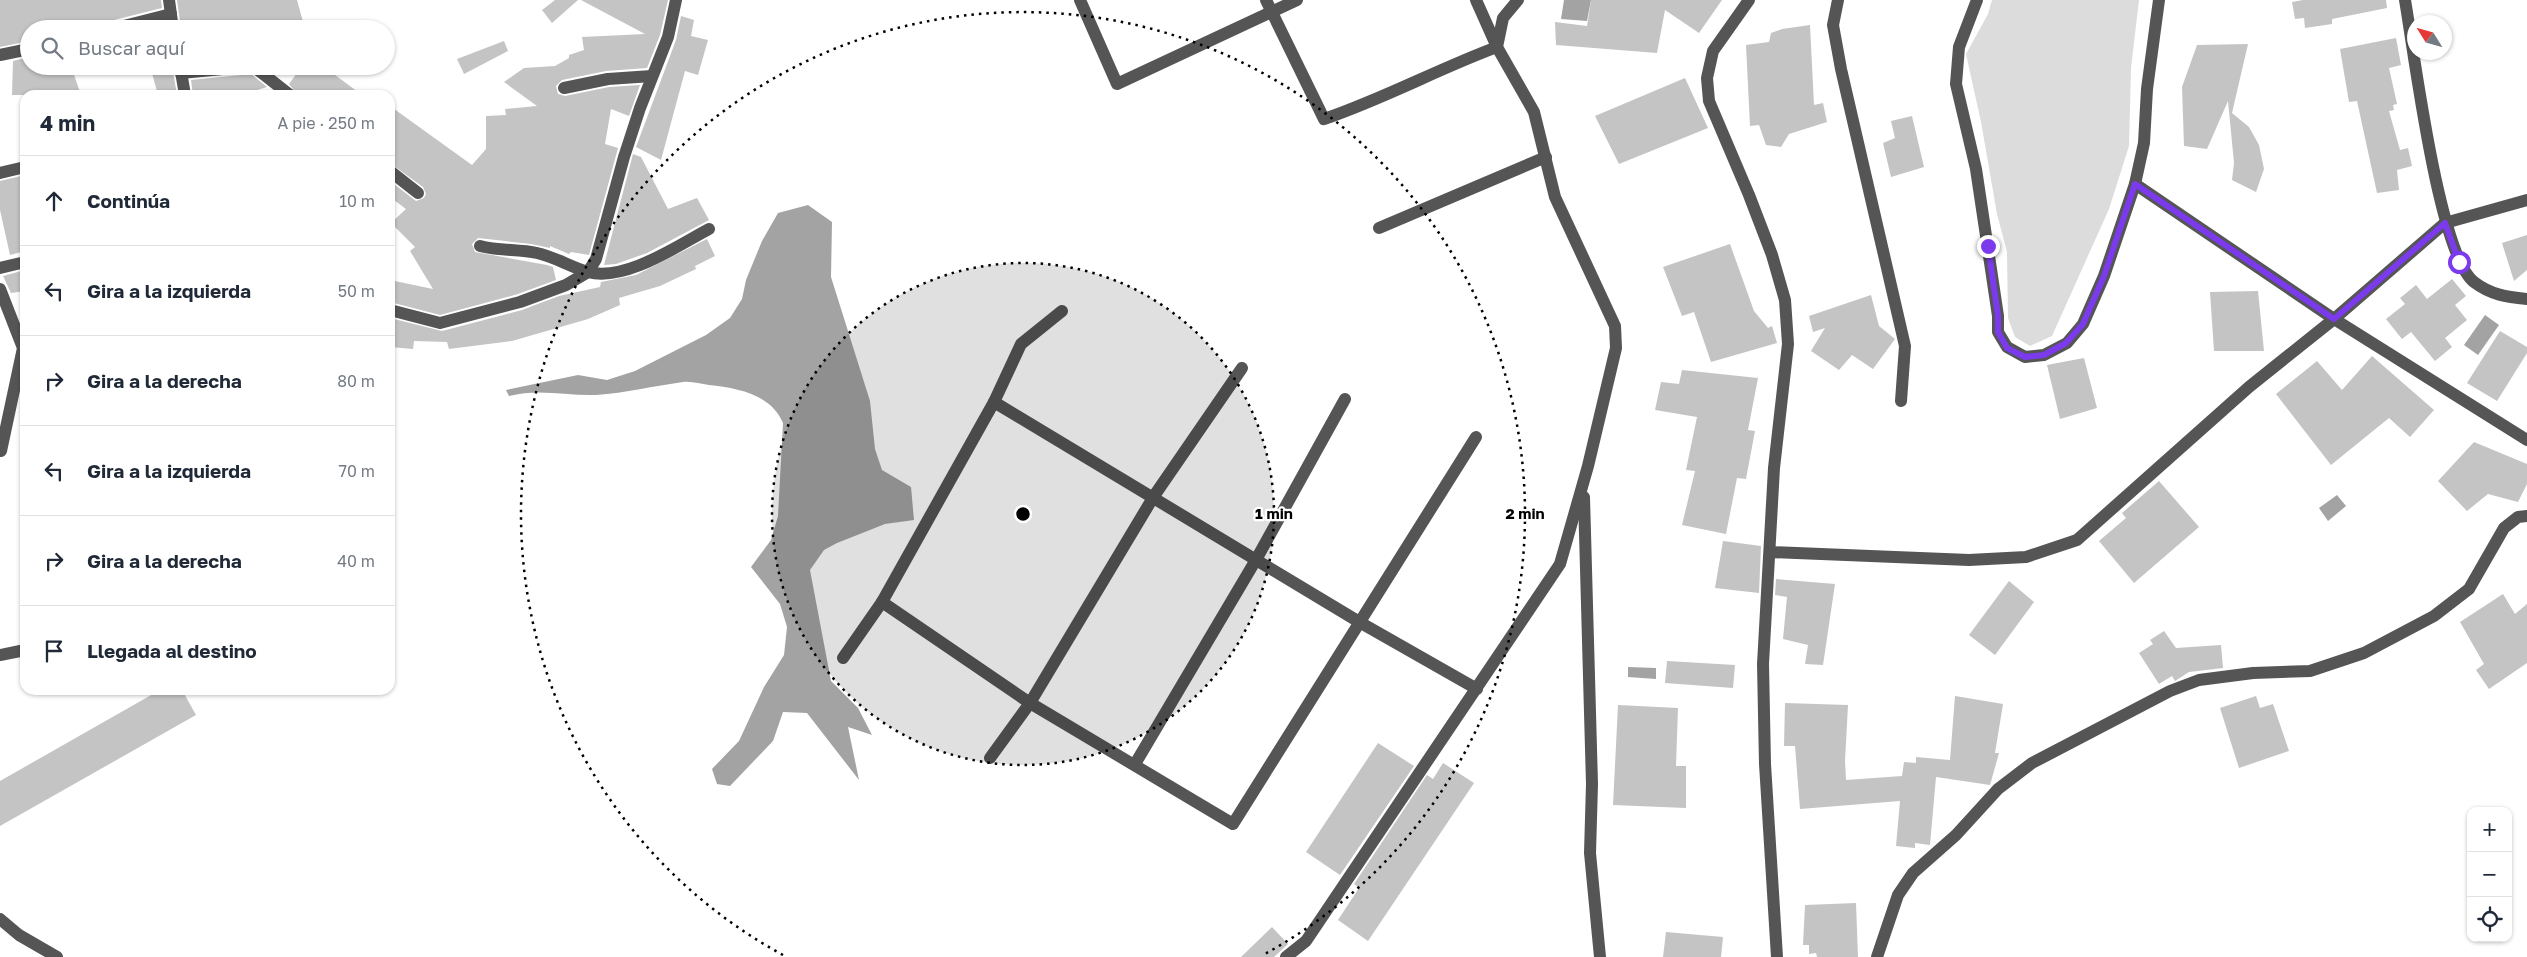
<!DOCTYPE html>
<html lang="es">
<head>
<meta charset="utf-8">
<style>
	:root { --surface:#fff; --page:#f2f2f3; --text:#1f2937; --muted:#747a83; --line:#e0e1e3 }
	body { margin:0; font-family:"Golos Text",sans-serif; background:var(--page); color:var(--text) }
	.controls { position:absolute; right:15px; bottom:15px; display:grid; overflow:hidden; border-radius:10px; box-shadow:0 1px 4px #0004 }
	.controls button { width:45px; height:45px; display:grid; place-items:center; padding:0; border:0; border-bottom:1px solid var(--line); background:var(--surface); color:var(--text); font:25px sans-serif }
	.compass { position:absolute; left:2407px; top:15px; width:45px; height:45px; border-radius:50%; background:var(--surface); box-shadow:0 1px 4px #0004; rotate:307deg }
	.stop { position:absolute; width:15px; height:15px; margin:-11px; border:4px solid #7c3aed; border-radius:50%; background:#fff }
	.stop.end { background:#7c3aed; border-color:#fff; box-shadow:0 1px 5px #0008 }
	.list { margin:0; padding:0; list-style:none }
	h2 { display:flex; justify-content:space-between; align-items:center; height:65px; margin:0; padding:0 20px; font-size:21px }
	h2 small { font-size:16px; font-weight:400; color:var(--muted) }
	.list li { display:grid; grid-template-columns:32px 1fr auto; gap:15px; align-items:center; box-sizing:border-box; height:90px; padding:0 20px; border-top:1px solid var(--line) }
	.list b { display:block; font-size:19px; white-space:nowrap }
	.list em { font-size:16px; font-style:normal; color:var(--muted) }
	.icon { flex:none; width:28px; height:28px; fill:none; stroke:currentColor; stroke-width:2; stroke-linecap:round; stroke-linejoin:round }
	.map { position:relative; flex:none; width:2527px; height:957px; overflow:hidden }
	.search { position:absolute; background:var(--surface); box-shadow:0 1px 4px #0004; left:20px; top:20px; width:375px; height:55px; display:flex; align-items:center; gap:12px; box-sizing:border-box; padding:0 18px; border-radius:28px; color:var(--muted); font-size:19px }
	.panel { position:absolute; background:var(--surface); box-shadow:0 1px 4px #0004; left:20px; top:90px; width:375px; height:605px; border-radius:15px }
	.map>svg:first-child { display:block }
	.green { fill:#dcdcdc }
	.water { fill:#a3a3a3 }
	.building { fill:#c4c4c4 }
	.lines { fill:none; stroke-linecap:round; stroke-linejoin:round }
	.minor { stroke:#555; stroke-width:12 }
	.route { stroke:#7c3aed; stroke-width:6 }
	.ring { fill:none; stroke:#000; stroke-width:2.5; stroke-dasharray:2.5 5 }
	.centre { fill:#000; stroke:#fff; stroke-width:2.5 }
	.ring-label { font-size:15px; text-anchor:middle; font-weight:bold; fill:#000; stroke:#fff; stroke-width:4.5; stroke-linejoin:round; paint-order:stroke }
</style>
</head>
<body>
<div class="map">
<svg width="2527" height="957" viewBox="0 0 2527 957">
	<rect width="100%" height="100%" fill="#fff"/>
	<path class="green" d="M1992,0H2139L2131,68L2129,146L2109,209L2052,336L2030,346L2015,337L2008,318L2007,252L1997,214L1981,122L1966,54L1988,14Z"/>
	<g class="water">
		<path d="M1564,0H1591L1587,21L1561,19Z"/>
		<path d="M808,205L832,222L831,277L870,401L875,449L882,470L911,487L914,520L885,524L837,543L824,550L810,570L831,681L858,708L872,735L848,727L859,780L807,713L783,712L773,741L730,786L717,784L712,769L739,741L764,687L784,655L787,627L780,604L751,567L771,540L778,516L783,423C771,394 737,388 709,385C701,384 691,381 683,382C653,386 626,393 596,395C566,396 539,388 509,396L506,390L578,375L607,380L635,371L706,335L730,318L742,299L746,280L762,241L778,213Z"/>
		<path d="M2485,315L2499,325L2478,355L2464,345Z"/>
		<path d="M2337,495L2346,506L2328,521L2319,508Z"/>
		<path d="M1628,667L1656,668V679L1628,677Z"/>
	</g>
	<g class="building">
		<path d="M0,0H161L162,8L110,21L104,29H29V41L0,47Z"/>
		<path d="M177,0H297L305,29H181Z"/>
		<path d="M555,0H578L552,23L542,10Z"/>
		<path d="M581,0H668L660,35L647,68L606,71L562,80L556,86L558,94L565,96L609,87L640,85L629,116L611,109L605,144L618,148L589,255L571,252L569,254L550,246V248L531,244L478,238L472,244L475,252L547,265L553,267L556,280L518,294L440,315L390,302V280L433,289L410,251L415,247L391,223L406,209L390,197V181L416,201L424,198L426,194L423,187L390,163V106L472,165L486,149V116L506,115L505,109L537,106L504,82L524,68L555,66L569,58V55L584,50L582,37L645,34Z"/>
		<path d="M1591,0H1722L1699,33L1665,10L1657,53L1556,45L1555,22L1587,26Z"/>
		<path d="M2303,0H2386L2387,8L2332,19V24L2305,28L2304,18L2295,19L2292,2Z"/>
		<path d="M681,16L694,20L691,36L708,40L698,75L685,71L661,160L636,147L676,40Z"/>
		<path d="M1810,25L1814,105L1823,103L1827,122L1789,134L1781,147L1766,145L1759,125L1750,126L1746,45L1769,42L1771,33L1782,29Z"/>
		<path d="M2396,38L2401,65L2389,68L2397,104L2393,105L2394,110L2389,111L2400,150L2408,148L2412,166L2397,170L2399,190L2377,193L2357,101L2349,102L2340,49Z"/>
		<path d="M504,41L508,51L464,74L457,59Z"/>
		<path d="M2248,44L2232,113L2249,127L2259,145L2264,169L2256,192L2232,180L2234,163L2228,101L2207,149L2184,146L2182,87L2197,45Z"/>
		<path d="M29,57V66H71L81,95H12L13,61Z"/>
		<path d="M150,66H172L177,95H158Z"/>
		<path d="M302,66H323L362,95H298L289,84Z"/>
		<path d="M251,74L267,87L241,95H193L191,80Z"/>
		<path d="M1685,78L1708,128L1619,164L1595,116Z"/>
		<path d="M1912,116L1924,167L1891,177L1883,143L1895,138L1891,121Z"/>
		<path d="M633,154L641,157L668,209L697,198L709,220L647,253L616,264L604,265Z"/>
		<path d="M25,175V251L10,255L0,210V181Z"/>
		<path d="M2527,235V270L2514,281L2502,243Z"/>
		<path d="M707,239L715,256L695,266L696,269L660,286L619,298L620,305L588,319L512,341L449,349L447,342L414,341L413,349L390,347V318L442,331L522,310L559,296L600,287L601,282L636,275Z"/>
		<path d="M1730,244L1754,311L1768,328L1772,326L1777,343L1711,362L1694,312L1682,316L1663,267Z"/>
		<path d="M25,270V291L11,293L3,276Z"/>
		<path d="M2452,279L2466,296L2455,305L2467,320L2445,338L2452,347L2435,361L2411,332L2402,339L2386,319L2405,304L2400,298L2416,285L2427,299Z"/>
		<path d="M2258,291L2264,351H2214L2210,292Z"/>
		<path d="M1871,295L1879,326L1895,339L1873,369L1852,355L1839,370L1811,351L1825,328L1813,332L1809,316Z"/>
		<path d="M2500,331L2527,347V353L2497,401L2467,383Z"/>
		<path d="M2372,356L2434,410L2410,437L2389,418L2331,465L2276,394L2317,361L2342,390Z"/>
		<path d="M2084,358L2097,408L2060,419L2047,365Z"/>
		<path d="M1682,370L1758,378L1748,430L1755,431L1746,479L1737,478L1726,534L1682,525L1695,471L1686,470L1697,417L1655,410L1661,382L1679,384Z"/>
		<path d="M2474,442L2527,464V484L2518,502L2488,494L2467,511L2438,481Z"/>
		<path d="M2159,481L2199,527L2134,583L2099,541L2126,518L2122,513Z"/>
		<path d="M1723,541L1761,546L1759,593L1715,588Z"/>
		<path d="M1776,579L1835,584L1823,665L1805,664L1808,645L1783,639L1787,597L1775,595Z"/>
		<path d="M2009,581L2034,602L1995,655L1969,635Z"/>
		<path d="M2503,594L2515,614L2527,604V663L2489,689L2476,670L2484,664L2460,622Z"/>
		<path d="M2164,631L2176,648L2221,645L2223,668L2189,672L2175,681L2172,676L2159,684L2139,653L2153,644L2150,640Z"/>
		<path d="M1667,661L1735,665L1733,688L1665,683Z"/>
		<path d="M160,690H182L196,715L0,826V781Z"/>
		<path d="M1955,696L2003,704L1995,753H1999L1990,785L1936,777L1930,845L1915,843V848L1896,846L1900,801L1800,809L1795,746H1784L1785,703L1848,705L1845,761L1846,780L1902,776L1904,762L1916,763V757L1950,760Z"/>
		<path d="M2256,696L2260,708L2273,704L2289,751L2239,768L2220,708Z"/>
		<path d="M1618,705L1678,708L1676,766H1686V808L1613,805Z"/>
		<path d="M1378,743L1414,766L1340,875L1306,852Z"/>
		<path d="M1443,763L1474,783L1368,941L1338,920L1359,888L1354,884L1427,775L1433,779Z"/>
		<path d="M1856,903L1858,957H1817L1816,953L1809,954V945H1803L1805,905Z"/>
		<path d="M1272,927L1288,944L1274,957H1241Z"/>
		<path d="M1666,932L1723,937L1721,957H1663Z"/>
	</g>
	<g class="lines">
		<g class="minor">
			<path d="M169,0L173,29"/>
			<path d="M1080,0L1117,84L1297,0"/>
			<path d="M1266,0L1324,119C1383,99 1438,69 1497,47L1476,0"/>
			<path d="M1749,0L1713,51L1707,78L1709,101L1749,195L1772,255L1785,300L1788,344L1774,468L1763,664L1765,764L1777,957"/>
			<path d="M1838,0L1833,25L1841,69L1905,346L1901,401"/>
			<path d="M1977,0L1959,47L1956,84L1976,169L1998,316V332L2007,347L2025,357L2044,355L2067,343L2083,324L2104,276L2135,184L2144,143L2147,89L2159,0"/>
			<path d="M2405,0C2414,52 2439,255 2474,282C2491,295 2507,297 2527,299"/>
			<path d="M112,29L171,14"/>
			<path d="M0,55L29,49"/>
			<path d="M180,66L185,95"/>
			<path d="M253,66L290,95"/>
			<path d="M181,73L254,66"/>
			<path d="M564,88L608,79L652,76"/>
			<path d="M390,171L418,193"/>
			<path d="M0,173L25,167"/>
			<path d="M2135,184L2334,319L2527,440"/>
			<path d="M1379,228L1546,157"/>
			<path d="M480,246C499,251 519,249 537,253C555,257 571,267 588,272C625,282 677,246 709,229"/>
			<path d="M0,268L25,262"/>
			<path d="M0,289L23,348L1,451"/>
			<path d="M390,310L440,323L520,302L566,285L588,272L596,259L624,157L640,108L668,37L676,0"/>
			<path d="M994,402L1361,623L1477,689"/>
			<path d="M1584,497L1592,784L1590,853L1600,957"/>
			<path d="M1770,552L1969,560L2026,557L2077,540L2249,387L2334,319L2445,223L2527,200"/>
			<path d="M882,602L1030,703L1233,824L1476,437"/>
			<path d="M0,655L25,650"/>
			<path d="M843,658L882,602L994,402L1021,344L1062,311"/>
			<path d="M990,758L1030,703L1154,496L1242,368"/>
			<path d="M1135,764L1257,558L1345,399"/>
			<path d="M0,919L19,935L57,957"/>
			<path d="M1286,957L1306,941L1560,564L1588,466L1616,348L1615,326L1555,197L1534,112L1497,47L1503,18L1518,0"/>
			<path d="M1877,957L1898,895L1913,873L1956,835L1998,789L2032,763L2170,691L2199,680L2253,673L2310,671L2364,653L2434,616L2469,589L2504,528L2518,517L2527,516"/>
		</g>
	</g>
	<g class="lines">
		<path class="route" d="M1988,246L1998,316V332L2007,348L2025,357L2044,355L2066,343L2083,324L2104,276L2135,184L2334,319L2445,223L2459,262"/>
	</g>
	<circle cx="1023" cy="514" r="251" fill="#000" fill-opacity=".12"/>
	<g class="ring">
		<circle cx="1023" cy="514" r="251"/>
		<path d="M783 955A502 502 0 1 1 1263 955"/>
	</g>
	<circle cx="1023" cy="514" r="8" class="centre"/>
	<g class="ring-label">
		<text x="1274" y="519">1 min</text>
		<text x="1525" y="519">2 min</text>
	</g>
</svg>
<div class="controls">
<button>+</button>
<button>−</button>
<button><svg class="icon" aria-label="locate" viewBox="0 0 24 24"><circle cx="12" cy="12" r="6"/><path d="M12 2v4M12 18v4M2 12h4M18 12h4"/></svg></button>
</div>
<svg class="compass" viewBox="-18 -18 36 36"><path d="M0-13l5 13h-10z" fill="#e53935"/><path d="M0 13l5-13h-10z" fill="#747a83"/></svg>
<div class="stop" style="left:2459px;top:262px"></div>
<div class="stop end" style="left:1988px;top:246px"></div>
<div class="search"><svg class="icon" aria-label="search" viewBox="0 0 24 24"><circle cx="10" cy="10" r="6"/><path d="M15 15l6 6"/></svg>Buscar aquí</div>
<section class="panel">
<h2>4 min<small>A pie · 250 m</small></h2>
<ul class="list">
<li><svg class="icon" aria-label="ahead" viewBox="0 0 24 24"><path d="M12 20V5M6 11l6-6 6 6"/></svg><div><b>Continúa</b></div><em>10 m</em></li>
<li><svg class="icon" aria-label="left" viewBox="0 0 24 24"><path d="M17 20v-9H6M10 6l-5 5 5 5"/></svg><div><b>Gira a la izquierda</b></div><em>50 m</em></li>
<li><svg class="icon" aria-label="right" viewBox="0 0 24 24"><path d="M7 20v-9h11M14 6l5 5-5 5"/></svg><div><b>Gira a la derecha</b></div><em>80 m</em></li>
<li><svg class="icon" aria-label="left" viewBox="0 0 24 24"><path d="M17 20v-9H6M10 6l-5 5 5 5"/></svg><div><b>Gira a la izquierda</b></div><em>70 m</em></li>
<li><svg class="icon" aria-label="right" viewBox="0 0 24 24"><path d="M7 20v-9h11M14 6l5 5-5 5"/></svg><div><b>Gira a la derecha</b></div><em>40 m</em></li>
<li><svg class="icon" aria-label="arrive" viewBox="0 0 24 24"><path d="M6 21V4h12l-3 4 3 4H6"/></svg><div><b>Llegada al destino</b></div></li>
</ul>
</section>
</div>
</body>
</html>
